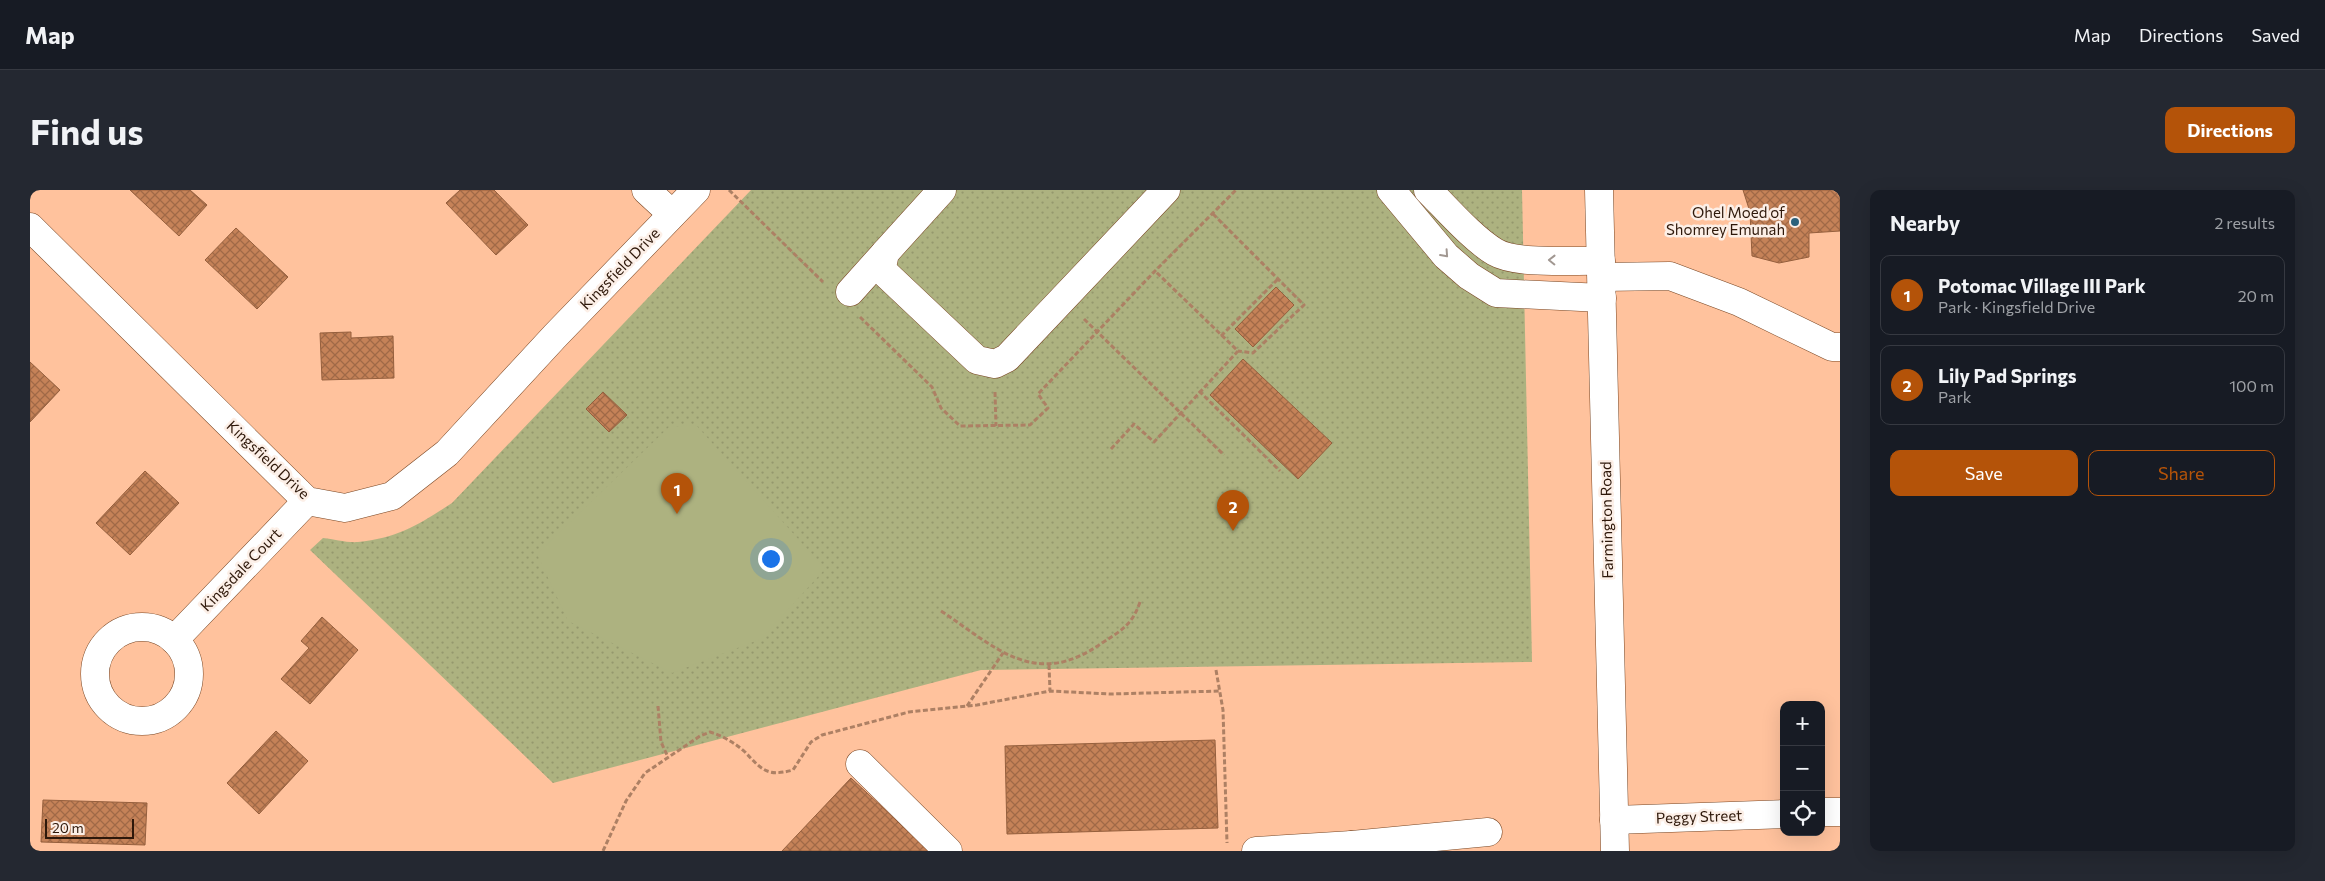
<!DOCTYPE html>
<html lang="en">
<head>
<meta charset="utf-8">
<style>
	:root { --surface:#171b24; --page:#242831; --text:#f1f3f6; --muted:#9ea1a6; --line:#363941; --accent:#b45309 }
	body { margin:0; font-family:Commissioner,sans-serif; background:var(--page); color:var(--text) }
	.controls { position:absolute; right:15px; bottom:15px; display:grid; overflow:hidden; border-radius:10px; box-shadow:0 5px 20px #0002 }
	.controls button { width:45px; height:45px; display:grid; place-items:center; padding:0; border:0; border-bottom:1px solid var(--line); background:var(--surface); color:var(--text); font:25px sans-serif }
	.scale { position:absolute; left:15px; bottom:12px; width:89px; box-sizing:border-box; padding-left:5px; border:2px solid #2e180a; border-top:0; font-size:14px; line-height:18px; white-space:nowrap; color:#2e180a; -webkit-text-stroke:4px #fcefe7; paint-order:stroke }
	.you { position:absolute; left:740px; top:368px; width:18px; height:18px; margin:-12px; border:4px solid #fff; border-radius:50%; background:#1a73e8; box-shadow:0 0 0 8px #1a73e833 }
	.badge { display:grid; place-items:center; width:32px; height:32px; border-radius:50%; background:var(--accent); color:#fff; font-size:16px; font-weight:700 }
	.pin { position:absolute; translate:-50% -41px; filter:drop-shadow(0 1px 2px #0008) }
	.pin::after { content:''; position:absolute; top:26px; width:18px; height:15px; background:inherit; clip-path:polygon(0 0,100% 0,50% 100%) }
	.list { margin:0; padding:0; list-style:none }
	h2 { display:flex; justify-content:space-between; align-items:center; height:65px; margin:0; padding:0 20px; font-size:21px }
	h2 small { font-size:16px; font-weight:400; color:var(--muted) }
	.list li { display:grid; grid-template-columns:32px 1fr auto; gap:15px; align-items:center; box-sizing:border-box; height:80px; margin:0 10px 10px; padding:0 10px; border:1px solid var(--line); border-radius:10px }
	.list b { display:block; font-size:19px; white-space:nowrap }
	.list p { margin:0; font-size:16px; white-space:nowrap; color:var(--muted) }
	.list em { font-size:16px; font-style:normal; color:var(--muted) }
	.actions { display:flex; gap:10px; padding:15px 20px }
	.actions a { flex:1; padding:11px 0; border:1px solid var(--accent); border-radius:10px; text-align:center; font-size:18px; color:var(--accent) }
	.actions .main { background:var(--accent); color:#fff }
	.icon { flex:none; width:28px; height:28px; fill:none; stroke:currentColor; stroke-width:2; stroke-linecap:round; stroke-linejoin:round }
	.map { position:relative; flex:none; width:1810px; height:661px; overflow:hidden; border-radius:10px }
	header { display:flex; align-items:center; gap:30px; box-sizing:border-box; height:70px; padding:0 25px; background:var(--surface); border-bottom:1px solid var(--line) }
	header strong { font-size:24px }
	nav { display:flex; gap:28px; margin-inline-start:auto; font-size:18px }
	.intro { display:flex; align-items:center; justify-content:space-between; box-sizing:border-box; height:120px; padding:0 30px }
	h1 { margin:0; font-size:35px }
	.button { padding:12px 22px; border-radius:10px; background:var(--accent); color:#fff; font-size:18px; font-weight:700 }
	main { display:flex; gap:30px; padding:0 30px }
	aside { flex:1; background:var(--surface); border-radius:10px; box-shadow:0 5px 20px #0002 }
	.map>svg:first-child { display:block }
	.park { fill:url(#park-dots) }
	.pitch { fill:#adb280 }
	.building { fill:url(#building-cross-hatch); stroke:#955f3d }
	.lines { fill:none; stroke-linecap:round; stroke-linejoin:round }
	.minor-casing { stroke:#794623; stroke-width:29 }
	.path { stroke:#ad8064; stroke-width:3; stroke-dasharray:5 2.5; stroke-linecap:butt }
	.minor { stroke:#fff; stroke-width:28 }
	.oneway { stroke:#a19791 }
	.poi-dot { fill:#2a617c; stroke:#fcefe7; stroke-width:2 }
	.labels { text-anchor:middle; stroke-width:5; stroke-linejoin:round; paint-order:stroke }
	.poi-label { font-size:15px; fill:#2e180a; stroke:#fcefe7; text-anchor:end }
	.street-label { font-size:15px; fill:#2e180a; stroke:#fcefe7 }
</style>
</head>
<body>
<header>
<strong>Map</strong>
<nav><a>Map</a><a>Directions</a><a>Saved</a></nav>
</header>
<div class="intro"><h1>Find us</h1><a class="button">Directions</a></div>
<main>
<div class="map">
<svg width="1810" height="661" viewBox="0 0 1810 661">
	<defs>
		<pattern id="park-dots" width="8" height="8" patternUnits="userSpaceOnUse" patternTransform="scale(1.25)"><rect width="8" height="8" fill="#adb280"/><path d="M2 2h.1M6 6h.1" fill="none" stroke="#95986d" stroke-width="1.8" stroke-linecap="round"/></pattern>
		<pattern id="building-cross-hatch" width="8" height="8" patternUnits="userSpaceOnUse" patternTransform="scale(1.25)"><rect width="8" height="8" fill="#c58258"/><path d="M0 0l8 8M0 8l8-8" fill="none" stroke="#a06947"/></pattern>
	</defs>
	<rect width="100%" height="100%" fill="#ffc29d"/>
	<path class="park" d="M721,0H1492L1502,472L951,480L523,593L280,360L293,348C304,349 317,353 328,352C368,348 390,334 422,313Z"/>
	<path class="pitch" d="M666,235L795,379L731,449L642,483L538,431L507,364L639,237Z"/>
	<g class="building">
		<path d="M100,0H160L177,15L149,46Z"/>
		<path d="M430,0H464L498,35L466,65L416,13Z"/>
		<path d="M1713,0H1810V41L1779,43V67L1749,73L1722,66L1720,22Z"/>
		<path d="M206,38L258,87L227,119L175,70Z"/>
		<path d="M1246,97L1264,115L1223,157L1205,139Z"/>
		<path d="M321,142V148L363,146L364,188L292,190L290,143Z"/>
		<path d="M1213,169L1302,253L1268,289L1180,205Z"/>
		<path d="M0,172L30,200L0,232Z"/>
		<path d="M573,202L597,225L579,242L556,219Z"/>
		<path d="M115,281L149,313L100,365L66,333Z"/>
		<path d="M292,427L328,460L280,514L251,489L279,458L271,451Z"/>
		<path d="M246,541L278,571L229,624L197,593Z"/>
		<path d="M1185,550L1188,638L977,644L975,556Z"/>
		<path d="M821,588L899,661H752Z"/>
		<path d="M13,610L117,613L115,655L11,652Z"/>
	</g>
	<g class="lines">
		<defs>
			<g id="minor">
				<path d="M616,0L642,24"/>
				<path d="M912,0L855,63L852,77L856,84L947,170L965,174L977,168L1136,0"/>
				<path d="M1361,0L1416,66L1439,86L1466,103L1572,108"/>
				<path d="M1398,0C1416,18 1443,49 1465,62C1487,75 1545,70 1571,71"/>
				<path d="M1569,0L1585,661"/>
				<path d="M0,37L277,311L315,318L362,306L417,263L525,146L666,0"/>
				<path d="M1572,87L1640,86L1709,112L1802,157H1810"/>
				<path d="M820,102L855,63"/>
				<circle cx="112" cy="484" r="47"/>
				<path d="M144,450L277,311"/>
				<path d="M830,574L918,661"/>
				<path d="M1791,622H1810"/>
				<path d="M1584,630L1754,624"/>
				<path d="M1322,655L1458,642"/>
				<path d="M1226,661L1322,655L1323,661"/>
			</g>
		</defs>
		<use href="#minor" class="minor-casing"/>
		<g class="path">
			<path d="M699,0L793,92"/>
			<path d="M1183,24L1274,115L1223,163L1208,161"/>
			<path d="M830,127L902,197L911,218L930,236L1000,235L1018,218L1008,204L1125,81L1206,0"/>
			<path d="M1054,129L1194,265"/>
			<path d="M1191,146L1248,89"/>
			<path d="M1169,201L1250,281"/>
			<path d="M965,202L966,236"/>
			<path d="M1081,259L1104,234L1124,252L1208,161L1125,81"/>
			<path d="M911,421C967,458 1005,500 1072,453C1092,440 1102,435 1110,412"/>
			<path d="M1019,475L1020,501"/>
			<path d="M1186,480L1193,520L1197,653"/>
			<path d="M628,516L631,552L638,567"/>
			<path d="M937,516L973,463"/>
			<path d="M573,661L596,611L615,583L670,546L680,542C693,546 705,553 715,562C732,580 737,587 763,580L781,552L792,545L879,522L947,515L1020,501L1080,504L1190,501"/>
		</g>
		<use href="#minor" class="minor"/>
	</g>
	<defs><path id="oneway-chevron" d="M-2-3.5L2.5 0L-2 3.5" fill="none" stroke-width="1.6" stroke-linecap="round" stroke-linejoin="round" transform="scale(1.25)"/></defs>
	<g class="oneway">
		<use href="#oneway-chevron" transform="translate(1415 64) rotate(48)"/>
		<use href="#oneway-chevron" transform="translate(1522 70) rotate(-179)"/>
	</g>
	<circle class="poi-dot" cx="1765" cy="32" r="5"/>
	<g class="labels">
		<g class="poi-label">
			<text x="1755" y="28">Ohel Moed of<tspan x="1755" dy="17">Shomrey Emunah</tspan></text>
		</g>
		<g class="street-label">
			<text transform="translate(590 79) rotate(-46)" y="5">Kingsfield Drive</text>
			<text transform="translate(238 270) rotate(43)" y="5">Kingsfield Drive</text>
			<text transform="translate(1577 330) rotate(-91)" y="5">Farmington Road</text>
			<text transform="translate(211 380) rotate(-46)" y="5">Kingsdale Court</text>
			<text transform="translate(1669 627) rotate(-2)" y="5">Peggy Street</text>
		</g>
	</g>
</svg>
<div class="controls">
<button>+</button>
<button>−</button>
<button><svg class="icon" aria-label="locate" viewBox="0 0 24 24"><circle cx="12" cy="12" r="6"/><path d="M12 2v4M12 18v4M2 12h4M18 12h4"/></svg></button>
</div>
<div class="scale">20 m</div>
<div class="you"></div>
<div class="pin badge" style="left:647px;top:324px">1</div>
<div class="pin badge" style="left:1203px;top:341px">2</div>
</div>
<aside>
<h2>Nearby<small>2 results</small></h2>
<ul class="list">
<li><span class="badge">1</span><div><b>Potomac Village III Park</b><p>Park · Kingsfield Drive</p></div><em>20 m</em></li>
<li><span class="badge">2</span><div><b>Lily Pad Springs</b><p>Park</p></div><em>100 m</em></li>
</ul>
<div class="actions"><a class="main">Save</a><a>Share</a></div>
</aside>
</main>
</body>
</html>
